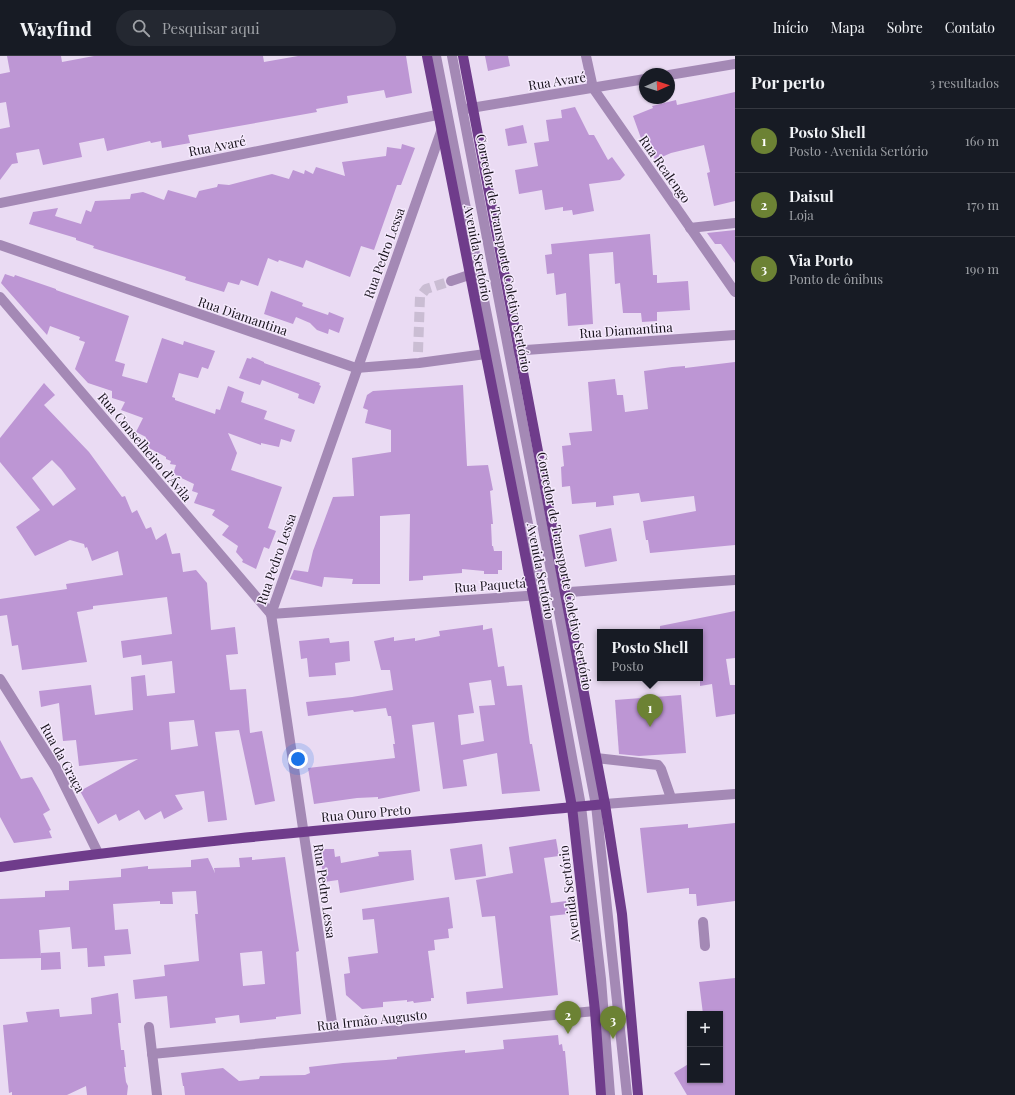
<!DOCTYPE html>
<html lang="pt">
<head>
<meta charset="utf-8">
<style>
	:root { --surface:#171b24; --page:#242831; --text:#f1f3f6; --muted:#9ea1a6; --line:#363941; --accent:#6c8234 }
	body { margin:0; font-family:"Playfair Display",serif; background:var(--page); color:var(--text) }
	.controls { position:absolute; right:12px; bottom:12px; display:grid; overflow:hidden; border-radius:0px; box-shadow:0 1px 3px #0004 }
	.controls button { width:36px; height:36px; display:grid; place-items:center; padding:0; border:0; border-bottom:1px solid var(--line); background:var(--surface); color:var(--text); font:20px sans-serif }
	.compass { position:absolute; left:639px; top:12px; width:36px; height:36px; border-radius:50%; background:var(--surface); box-shadow:0 1px 3px #0004; rotate:87deg }
	.you { position:absolute; left:298px; top:703px; width:14px; height:14px; margin:-10px; border:3px solid #fff; border-radius:50%; background:#1a73e8; box-shadow:0 0 0 6px #1a73e833 }
	.badge { display:grid; place-items:center; width:26px; height:26px; border-radius:50%; background:var(--accent); color:#fff; font-size:13px; font-weight:700 }
	.pin { position:absolute; translate:-50% -33px; filter:drop-shadow(0 1px 2px #0008) }
	.pin::after { content:''; position:absolute; top:21px; width:14px; height:12px; background:inherit; clip-path:polygon(0 0,100% 0,50% 100%) }
	.popup { position:absolute; left:597px; top:573px; width:106px; height:52px; box-sizing:border-box; display:grid; place-content:center; border-radius:0px; background:var(--surface); filter:drop-shadow(0 1px 3px #0005); font-size:13px; white-space:nowrap; color:var(--muted) }
	.popup b { font-size:15px; color:var(--text) }
	.popup::after { content:''; position:absolute; left:50%; top:100%; margin-left:-8px; border:8px solid transparent; border-top-color:var(--surface) }
	.list { margin:0; padding:0; list-style:none }
	h2 { display:flex; justify-content:space-between; align-items:center; height:52px; margin:0; padding:0 16px; font-size:17px }
	h2 small { font-size:13px; font-weight:400; color:var(--muted) }
	.list li { display:grid; grid-template-columns:26px 1fr auto; gap:12px; align-items:center; box-sizing:border-box; height:64px; padding:0 16px; border-top:1px solid var(--line) }
	.list b { display:block; font-size:15px; white-space:nowrap }
	.list p { margin:0; font-size:13px; white-space:nowrap; color:var(--muted) }
	.list em { font-size:13px; font-style:normal; color:var(--muted) }
	.icon { flex:none; width:22px; height:22px; fill:none; stroke:currentColor; stroke-width:2; stroke-linecap:round; stroke-linejoin:round }
	.map { position:relative; flex:none; width:735px; height:1039px; overflow:hidden }
	header { display:flex; align-items:center; gap:24px; box-sizing:border-box; height:56px; padding:0 20px; background:var(--surface); border-bottom:1px solid var(--line) }
	header strong { font-size:19px }
	nav { display:flex; gap:22px; margin-inline-start:auto; font-size:14px }
	.search { width:280px; height:36px; background:var(--page); display:flex; align-items:center; gap:10px; box-sizing:border-box; padding:0 14px; border-radius:22px; color:var(--muted); font-size:15px }
	main { display:flex }
	aside { flex:1; background:var(--surface) }
	.map>svg:first-child { display:block }
	.building { fill:#bd96d4; fill-rule:evenodd }
	.lines { fill:none; stroke-linecap:round; stroke-linejoin:round }
	.minor-tunnel { stroke:#cabdd3; stroke-width:10; stroke-dasharray:10 5; stroke-linecap:butt }
	.minor { stroke:#a489b5; stroke-width:10 }
	.major { stroke:#6f3c8b; stroke-width:10 }
	.labels { text-anchor:middle; stroke-width:3; stroke-linejoin:round; paint-order:stroke }
	.street-label { font-size:13px; fill:#17121b; stroke:#f5e9fd }
</style>
</head>
<body>
<header>
<strong>Wayfind</strong>
<div class="search"><svg class="icon" aria-label="search" viewBox="0 0 24 24"><circle cx="10" cy="10" r="6"/><path d="M15 15l6 6"/></svg>Pesquisar aqui</div>
<nav><a>Início</a><a>Mapa</a><a>Sobre</a><a>Contato</a></nav>
</header>
<main>
<div class="map">
<svg width="735" height="1039" viewBox="0 0 735 1039">
	<rect width="100%" height="100%" fill="#eadbf3"/>
	<g class="building">
		<path d="M7,0H61L62,6L94,0H263L264,6L298,0H406L412,37L386,42L384,34L347,40L348,47L316,53L317,56L188,79L190,87L162,92L161,85L151,87L150,85L107,95L104,82L79,87L82,101L43,109L39,93L16,97L18,107L12,108L0,124V73L10,71L6,46L0,47V18L10,16Z"/>
		<path d="M485,0H508L510,10L488,15Z"/>
		<path d="M735,36V145L714,150L707,117L710,116L704,89L671,97L655,104L647,83L642,85L633,60L653,52L652,50L676,44L677,49Z"/>
		<path d="M575,51L589,79H594L608,104L612,101L625,119L620,124L589,128L594,155L573,159L572,154L563,155V151L545,154L542,134L519,138L515,114L538,110L534,87L549,85L546,64L562,62L561,54Z"/>
		<path d="M523,69L527,87L508,90L505,73Z"/>
		<path d="M402,88L415,92L401,129H397L374,194L361,190L350,221L306,204L303,212L279,204L278,206L268,202L258,230L241,224L239,229L228,226L224,236L185,224L186,221L164,214L93,192L94,190L76,184V182L29,168L33,156L58,152L55,160L81,168L86,154L91,156L95,145L130,143L131,138L143,136L164,144L168,134L196,142L199,135L217,131L218,128L229,129L272,118L289,123L293,114L304,118L305,114L313,118L316,111L345,120L342,106L386,100L387,91L401,93Z"/>
		<path d="M735,174V207L721,188H715L707,177Z"/>
		<path d="M650,178L653,219H657V227L688,225L690,254L657,256V265L642,266L641,257H623L620,227L615,228L613,196L589,198L593,268L568,270L566,237L556,239L554,217L547,218L545,199L552,198L551,188Z"/>
		<path d="M5,218L14,221L15,219L56,233V234L129,260L115,305L125,308L122,320L147,327L162,282L183,289L184,285L215,295L208,313L202,311L198,322L179,317L172,341L175,342V344L215,358L216,353L220,354L228,330L244,336L241,346L267,355L264,363L295,374L291,386L281,383L279,391L261,387V389L228,377L237,397L231,414L282,431L268,472L276,475L269,493L264,491L256,513L242,506L243,504L236,496L238,490L222,479L229,470L212,459L215,454L194,447L198,437L192,435L194,428L173,418L176,409L170,408L171,405L166,403V401L147,391L149,387L144,384L146,381L136,376L143,362L121,354L125,346L112,342V335L88,327L75,313L85,286L79,284L80,281L50,270L47,279L1,227Z"/>
		<path d="M271,235L303,247L302,250L328,259L329,256L344,262L339,277L329,273L328,278L317,274L310,267L296,261L293,268L264,258Z"/>
		<path d="M252,301L264,306V307L320,327L319,329L321,330L314,348L298,342L299,338L262,324L260,329L239,322L247,302L251,303Z"/>
		<path d="M735,306V489L650,497L648,484H646L643,465L696,455L694,440L641,446L639,437L613,440L614,449L596,451V446L572,448L570,430L562,431L561,411L564,410L562,390L571,389L569,377L592,375L588,326L615,323L617,339H623L625,356L648,353L644,315L672,311L685,310V312Z"/>
		<path d="M44,327L55,339L44,349L89,396L122,441L125,440L132,457L137,454L146,473L151,471L156,484L166,477L172,498L180,497L183,516L196,514L207,527L211,574L235,571L238,598L226,599L230,634L246,633L250,677L262,675L275,745L255,749L239,674L215,676L227,764L208,766L204,735L175,739L183,753L164,763L161,755L145,764L139,754L119,765L116,758L98,768L80,735L138,703L79,710L76,684L63,685L59,647L41,651L39,635L91,629L95,659L133,654L131,621L145,619L147,640L175,637L172,605L142,609L141,599L123,602L121,585L172,578L167,541L93,550V553L77,556L87,606L22,614L18,589L12,590L7,559L0,560V543L67,533L66,528L123,519L118,495L92,505L87,491L85,492L84,488L70,484L35,500L16,471L40,454L0,406V382ZM52,404L61,413L76,433L53,450L32,422ZM194,664L198,690L171,694L169,666Z"/>
		<path d="M463,329L467,410L488,409L493,434L490,435L493,468H491L492,490H493L494,495H502V514H498V518H484V515L462,513V517L423,520V524L409,525L410,458L380,460V528H352L353,523L324,521L322,531L290,523L294,514L308,516L313,495L333,441L354,440L352,402L391,396V374L365,367L368,354L363,352L367,339L373,335Z"/>
		<path d="M611,472L617,505L585,511L579,479Z"/>
		<path d="M735,555V602L726,603L730,629H735V658L716,661L712,628L700,630V576H660V570Z"/>
		<path d="M483,569V574L492,572L498,611L504,610L507,630L522,629L530,688H532L540,735L502,738L497,697L463,704L467,730L443,733L434,666L412,669L420,735L378,743V741L357,742L314,748L308,712L395,702L393,688H395L391,660H388L386,652L354,656L353,654L308,660L306,646L352,641L393,634L390,614H381L374,585L394,581V585L415,582V585L440,580L439,575ZM491,624L495,649L479,650L484,685L461,689L458,659L474,657L469,627Z"/>
		<path d="M329,582L330,587L349,585L350,605L335,607L336,619L309,621L307,602L301,603L299,585Z"/>
		<path d="M681,639L686,697L639,700L619,698L615,644Z"/>
		<path d="M0,684L21,723L32,721L39,733L50,754L43,758L51,774L49,775L52,782L14,787L0,761Z"/>
		<path d="M735,767V845L697,850L696,838H689V832L647,837L640,772L688,768V772Z"/>
		<path d="M556,783L559,800L544,802L551,847L566,845L568,858L550,860L558,939L467,948L466,936L503,932L495,860L482,861L476,824L513,817L509,791Z"/>
		<path d="M482,788L486,820L455,824L450,793Z"/>
		<path d="M322,793H334L335,801L340,800L341,807L379,800L378,796L411,794L414,824L340,837L338,824L324,826L321,805Z"/>
		<path d="M252,801V804L285,801L299,895L296,896L301,958L276,961V963L240,967L239,959L215,962L216,967L170,972L167,940L135,943L133,924L165,920L164,909L199,905L195,858H198L196,835L172,836L173,848H160V845L113,848L115,874L128,873L131,898L104,900L105,910L88,911L87,892L72,893L70,871L39,874L41,901V897L60,896L61,913L41,914V902L0,903V843L45,841V835L69,834V825L121,821V813L148,810V813L191,811V804L208,802L215,817L214,812L240,811L239,802ZM262,895L265,928L243,930L240,897Z"/>
		<path d="M449,841L453,872L448,873L449,882L434,884L435,894L428,895L434,942H431V945L414,947L413,945L407,946V944L383,946V951L362,953L346,939L344,918L350,917L348,901L378,897L374,863L363,864L362,853Z"/>
		<path d="M735,922V1039H687L674,1017L690,1007V1024H720V958H703L699,926Z"/>
		<path d="M118,937L121,967H118L121,994H124L126,1011H124L126,1026L128,1030L127,1039H87L86,1030L67,1039H12V1036L9,1037L3,969L28,966L26,956L59,953L60,961L92,958L91,942Z"/>
		<path d="M558,979L559,989L562,988L563,995H565L569,1039H185L184,1030H183L181,1017L223,1012L239,1025L259,1023L260,1020L305,1019L310,1017L309,1011L343,1007L386,1004L397,1003V1001L465,994V997L504,993L503,984Z"/>
	</g>
	<g class="lines">
		<path class="minor-tunnel" d="M418,296L420,241L426,233L451,225"/>
		<g class="minor">
			<path d="M436,0L542,539L581,750L601,923L610,1039"/>
			<path d="M452,0L596,749L627,1039"/>
			<path d="M586,0L593,32L735,236"/>
			<path d="M669,19L735,8"/>
			<path d="M465,53L645,23"/>
			<path d="M0,147L447,57"/>
			<path d="M690,172L735,167"/>
			<path d="M0,189L356,312L419,307L493,297"/>
			<path d="M451,225L469,219"/>
			<path d="M0,241L271,558"/>
			<path d="M512,295L735,279"/>
			<path d="M556,537L735,524"/>
			<path d="M271,558L540,539"/>
			<path d="M0,623L56,712L98,797"/>
			<path d="M596,702L658,709L661,713L671,742"/>
			<path d="M605,748L735,738"/>
			<path d="M703,866L705,890"/>
			<path d="M149,971L157,1039"/>
			<path d="M334,980L271,558L443,70"/>
			<path d="M152,998L595,955"/>
		</g>
		<g class="major">
			<path d="M427,0L533,539L572,751L595,955L601,1039"/>
			<path d="M463,0L605,748L622,858L638,1039"/>
			<path d="M0,811C201,782 403,768 605,748"/>
		</g>
	</g>
	<g class="labels">
		<g class="street-label">
			<text transform="translate(557 25) rotate(-9)" y="5">Rua Avaré</text>
			<text transform="translate(217 90) rotate(-11)" y="5">Rua Avaré</text>
			<text transform="translate(665 113) rotate(55)" y="5">Rua Realengo</text>
			<text transform="translate(384 197) rotate(-70)" y="5">Rua Pedro Lessa</text>
			<text transform="translate(478 197) rotate(79)" y="5">Avenida Sertório</text>
			<text transform="translate(504 197) rotate(79)" y="5">Corredor de Transporte Coletivo Sertório</text>
			<text transform="translate(243 260) rotate(19)" y="5">Rua Diamantina</text>
			<text transform="translate(626 274) rotate(-4)" y="5">Rua Diamantina</text>
			<text transform="translate(145 391) rotate(50)" y="5">Rua Conselheiro d'Ávila</text>
			<text transform="translate(276 503) rotate(-71)" y="5">Rua Pedro Lessa</text>
			<text transform="translate(541 515) rotate(79)" y="5">Avenida Sertório</text>
			<text transform="translate(565 515) rotate(79)" y="5">Corredor de Transporte Coletivo Sertório</text>
			<text transform="translate(490 529) rotate(-4)" y="5">Rua Paquetá</text>
			<text transform="translate(63 702) rotate(61)" y="5">Rua da Graça</text>
			<text transform="translate(366 757) rotate(-5)" y="5">Rua Ouro Preto</text>
			<text transform="translate(325 835) rotate(82)" y="5">Rua Pedro Lessa</text>
			<text transform="translate(569 838) rotate(-97)" y="5">Avenida Sertório</text>
			<text transform="translate(372 964) rotate(-6)" y="5">Rua Irmão Augusto</text>
		</g>
	</g>
</svg>
<div class="controls">
<button>+</button>
<button>−</button>
</div>
<svg class="compass" viewBox="-18 -18 36 36"><path d="M0-13l5 13h-10z" fill="#e53935"/><path d="M0 13l5-13h-10z" fill="#9ea1a6"/></svg>
<div class="you"></div>
<div class="pin badge" style="left:650px;top:671px">1</div>
<div class="popup"><b>Posto Shell</b>Posto</div>
<div class="pin badge" style="left:568px;top:978px">2</div>
<div class="pin badge" style="left:613px;top:983px">3</div>
</div>
<aside>
<h2>Por perto<small>3 resultados</small></h2>
<ul class="list">
<li><span class="badge">1</span><div><b>Posto Shell</b><p>Posto · Avenida Sertório</p></div><em>160 m</em></li>
<li><span class="badge">2</span><div><b>Daisul</b><p>Loja</p></div><em>170 m</em></li>
<li><span class="badge">3</span><div><b>Via Porto</b><p>Ponto de ônibus</p></div><em>190 m</em></li>
</ul>
</aside>
</main>
</body>
</html>
